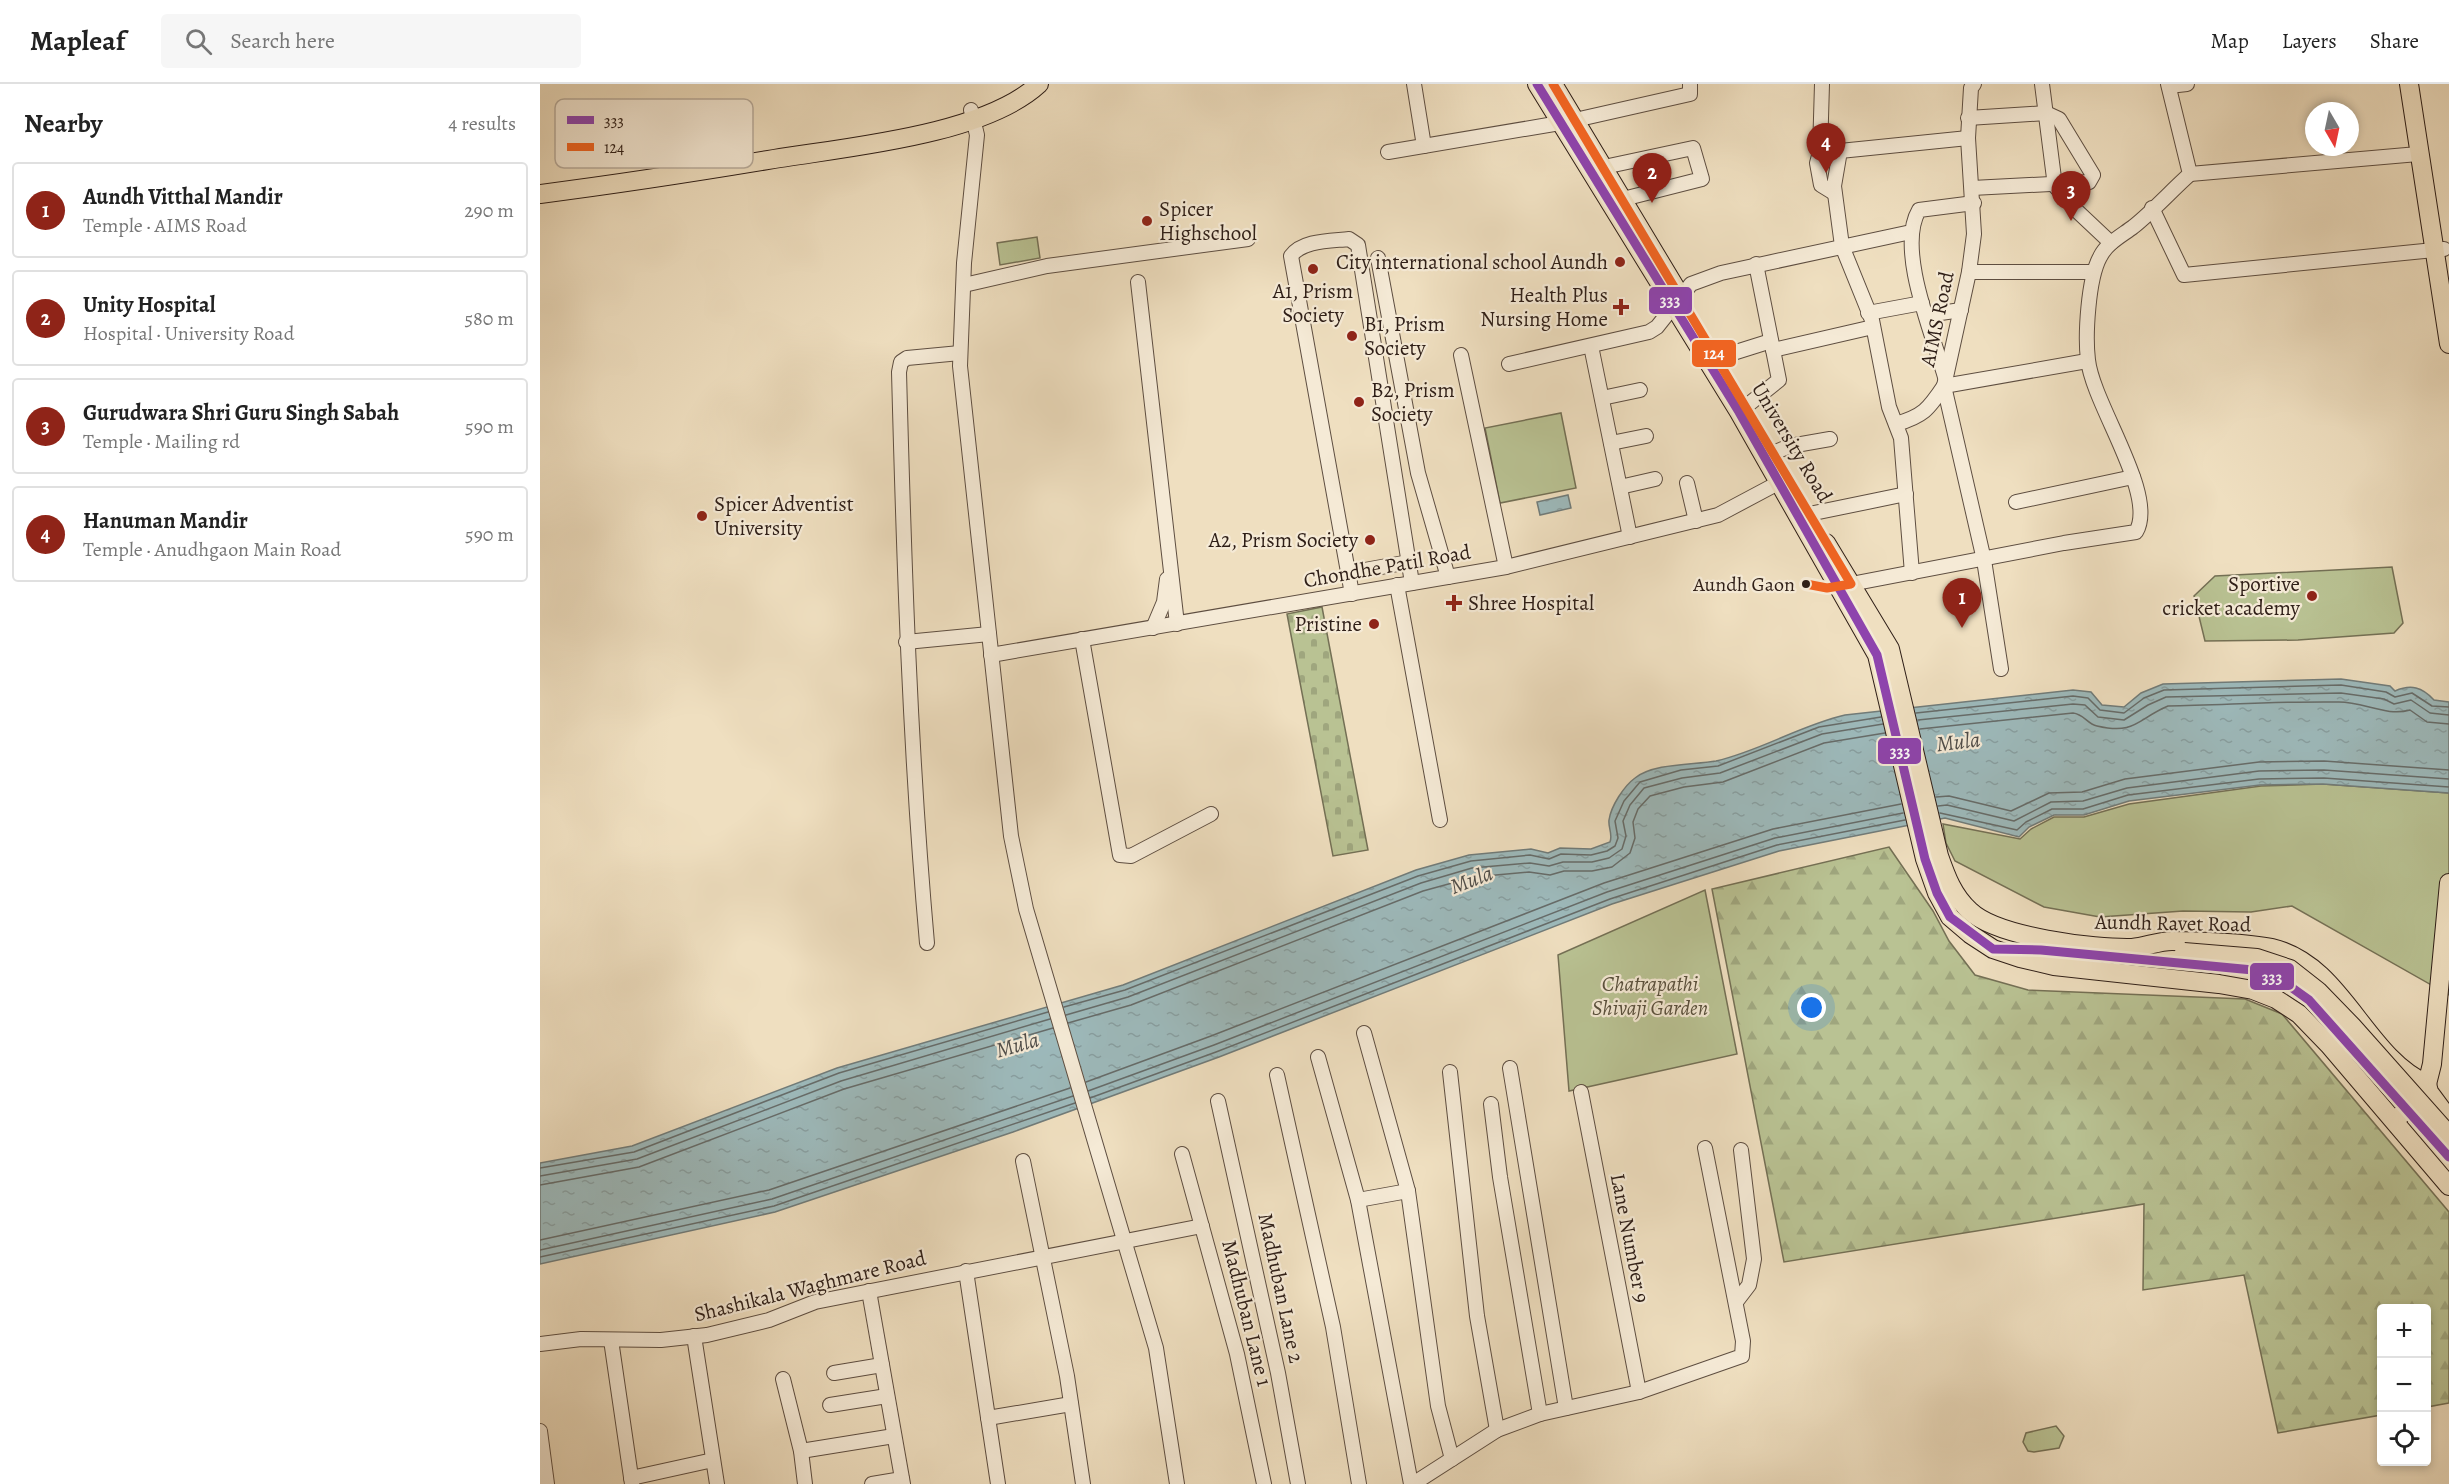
<!DOCTYPE html>
<html lang="en">
<head>
<meta charset="utf-8">
<style>
	:root { --surface:#fff; --page:#f6f6f6; --text:#222; --muted:#767676; --line:#e0e0e0; --accent:#8f2418 }
	body { margin:0; font-family:Alegreya,serif; background:var(--page); color:var(--text) }
	.controls { position:absolute; right:18px; bottom:18px; display:grid; overflow:hidden; border-radius:6px; box-shadow:0 3px 9px #0003 }
	.controls button { width:54px; height:54px; display:grid; place-items:center; padding:0; border:0; border-bottom:2px solid var(--line); background:var(--surface); color:var(--text); font:30px sans-serif }
	.compass { position:absolute; left:1765px; top:18px; width:54px; height:54px; border-radius:50%; background:var(--surface); box-shadow:0 3px 9px #0003; rotate:171deg }
	.you { position:absolute; left:1272px; top:924px; width:21px; height:21px; margin:-15px; border:4px solid #fff; border-radius:50%; background:#1a73e8; box-shadow:0 0 0 9px #1a73e833 }
	.badge { display:grid; place-items:center; width:39px; height:39px; border-radius:50%; background:var(--accent); color:#fff; font-size:20px; font-weight:700 }
	.pin { position:absolute; translate:-50% -50px; filter:drop-shadow(0 2px 3px #0008) }
	.pin::after { content:''; position:absolute; top:32px; width:21px; height:18px; background:inherit; clip-path:polygon(0 0,100% 0,50% 100%) }
	.list { margin:0; padding:0; list-style:none }
	h2 { display:flex; justify-content:space-between; align-items:center; height:78px; margin:0; padding:0 24px; font-size:26px }
	h2 small { font-size:20px; font-weight:400; color:var(--muted) }
	.list li { display:grid; grid-template-columns:39px 1fr auto; gap:18px; align-items:center; box-sizing:border-box; height:96px; margin:0 12px 12px; padding:0 12px; border:2px solid var(--line); border-radius:6px }
	.list b { display:block; font-size:22px; white-space:nowrap }
	.list p { margin:0; font-size:20px; white-space:nowrap; color:var(--muted) }
	.list em { font-size:20px; font-style:normal; color:var(--muted) }
	.icon { flex:none; width:33px; height:33px; fill:none; stroke:currentColor; stroke-width:2; stroke-linecap:round; stroke-linejoin:round }
	.map { position:relative; flex:none; width:1909px; height:1400px; overflow:hidden }
	header { display:flex; align-items:center; gap:36px; box-sizing:border-box; height:84px; padding:0 30px; background:var(--surface); border-bottom:2px solid var(--line) }
	header strong { font-size:28px }
	nav { display:flex; gap:33px; margin-inline-start:auto; font-size:21px }
	.search { width:420px; height:54px; background:var(--page); display:flex; align-items:center; gap:15px; box-sizing:border-box; padding:0 21px; border-radius:6px; color:var(--muted); font-size:22px }
	main { display:flex }
	aside { flex:1; background:var(--surface) }
	.map>svg:first-child { display:block }
	.green { fill:#b9c293; stroke:#747055; stroke-width:1.5 }
	.forest { fill:url(#forest-firs); stroke:#747055; stroke-width:1.5 }
	.cemetery { fill:url(#cemetery-stones); stroke:#747055; stroke-width:1.5 }
	.water { fill:url(#water-ripples); stroke:#717c7a; stroke-width:1.5 }
	.lines { fill:none; stroke-linecap:round; stroke-linejoin:round }
	.shore { stroke:#666c6a; stroke-width:1.5 }
	.minor-casing { stroke:#5e4e41; stroke-width:16 }
	.major-casing { stroke:#2e1e17; stroke-width:20 }
	.minor { stroke:#f5ead6; stroke-width:14 }
	.major { stroke:#efdfc0; stroke-width:18 }
	.major-bridge-casing { stroke:#2e1e17; stroke-width:20; stroke-linecap:butt }
	.major-bridge { stroke:#efdfc0; stroke-width:18 }
	.bus-1-casing { stroke:#f5ead6; stroke-width:14 }
	.bus-2-casing { stroke:#f5ead6; stroke-width:14 }
	.bus-1 { stroke:#8e44ad; stroke-width:9 }
	.bus-2 { stroke:#f26522; stroke-width:9 }
	.poi-dot { fill:#8f2418; stroke:#f5ead6; stroke-width:2 }
	.bus-dot { fill:#2e1e17; stroke:#f5ead6; stroke-width:2 }
	.labels { text-anchor:middle; stroke-width:4.5; stroke-linejoin:round; paint-order:stroke }
	.bus-label { font-size:20px; fill:#2e1e17; stroke:#f5ead6; text-anchor:end }
	.poi-label { font-size:21px; fill:#2e1e17; stroke:#f5ead6; text-anchor:start }
	.street-label { font-size:21px; fill:#2e1e17; stroke:#f5ead6 }
	.park-label { font-size:21px; font-style:italic; fill:#584f3c; stroke:#f5ead6 }
	.water-label { font-size:22px; font-style:italic; fill:#4f4d49; stroke:#f5ead6 }
	.key { fill:#f5ead6; stroke:#b9ad9d; stroke-width:1.5 }
	.key-label { font-size:16px; fill:#2e1e17 }
	.line-badge { stroke:#f5ead6; stroke-width:2 }
	.badge-label { font-size:16px; text-anchor:middle; font-weight:bold; fill:#fff }
</style>
</head>
<body>
<header>
<strong>Mapleaf</strong>
<div class="search"><svg class="icon" aria-label="search" viewBox="0 0 24 24"><circle cx="10" cy="10" r="6"/><path d="M15 15l6 6"/></svg>Search here</div>
<nav><a>Map</a><a>Layers</a><a>Share</a></nav>
</header>
<main>
<aside>
<h2>Nearby<small>4 results</small></h2>
<ul class="list">
<li><span class="badge">1</span><div><b>Aundh Vitthal Mandir</b><p>Temple · AIMS Road</p></div><em>290 m</em></li>
<li><span class="badge">2</span><div><b>Unity Hospital</b><p>Hospital · University Road</p></div><em>580 m</em></li>
<li><span class="badge">3</span><div><b>Gurudwara Shri Guru Singh Sabah</b><p>Temple · Mailing rd</p></div><em>590 m</em></li>
<li><span class="badge">4</span><div><b>Hanuman Mandir</b><p>Temple · Anudhgaon Main Road</p></div><em>590 m</em></li>
</ul>
</aside>
<div class="map">
<svg width="1909" height="1400" viewBox="0 0 1909 1400">
	<defs>
		<pattern id="forest-firs" width="22" height="20" patternUnits="userSpaceOnUse" patternTransform="scale(1.5)"><rect width="22" height="20" fill="#b9c293"/><path d="M5 1l3.5 6h-7zM16 11l3.5 6h-7z" fill="#9fa67e"/></pattern>
		<pattern id="cemetery-stones" width="16" height="16" patternUnits="userSpaceOnUse" patternTransform="scale(1.5)"><rect width="16" height="16" fill="#b9c293"/><path d="M2 7V4a2 2 0 0 1 4 0v3zM10 15v-3a2 2 0 0 1 4 0v3z" fill="#9fa67e"/></pattern>
		<pattern id="water-ripples" width="26" height="14" patternUnits="userSpaceOnUse" patternTransform="scale(1.5)"><rect width="26" height="14" fill="#9dbabc"/><path d="M2 4q2-2 4 0t4 0M15 11q2-2 4 0t4 0" fill="none" stroke="#889fa1"/></pattern>
	</defs>
	<rect width="100%" height="100%" fill="#efdfc0"/>
	<filter id="stains"><feTurbulence type="fractalNoise" baseFrequency=".00333" numOctaves="4"/><feColorMatrix values="0 0 0 0 .2 0 0 0 0 .09 0 0 0 0 .02 0 0 0 .5 -.17"/></filter>
	<radialGradient id="worn" r=".72"><stop offset=".6" stop-color="#630" stop-opacity="0"/><stop offset="1" stop-color="#630" stop-opacity=".3"/></radialGradient>
	<g class="green">
		<path d="M497,153L500,174L460,181L457,159Z"/>
		<path d="M1021,329L1036,404L960,419L945,344Z"/>
		<path d="M1852,483L1863,539L1854,549L1758,556L1665,557L1654,512L1675,492Z"/>
		<path d="M1783,700L1909,709V911L1752,822L1711,828L1643,827L1560,833L1504,823L1415,777L1406,759L1403,740L1480,755L1491,745L1514,733H1544L1589,720L1721,702Z"/>
		<path d="M1165,806L1197,970L1029,1007L1018,871Z"/>
		<path d="M1516,1342L1524,1352L1519,1364L1494,1368L1488,1367L1483,1358L1486,1349Z"/>
	</g>
	<path class="forest" d="M1349,763L1393,827L1409,857L1435,891L1488,906L1705,915L1742,930L1909,1128V1319L1887,1323L1886,1224H1842L1841,1331L1738,1349L1704,1191L1603,1206L1604,1120L1244,1178L1172,805Z"/>
	<path class="cemetery" d="M782,523L828,766L793,772L747,530Z"/>
	<g class="water">
		<path d="M1028,411L1031,424L1000,431L997,418Z"/>
		<path d="M1801,595L1850,602L1855,607C1871,600 1882,603 1894,616L1909,618V709L1783,700L1720,701L1589,717L1544,731H1514L1489,743L1479,753L1405,734L1239,767L1072,820L679,973L473,1048L235,1128L0,1180V1079L92,1062L297,984L583,901L876,786L929,771L991,765L1008,769L1020,764L1051,765L1070,758C1073,750 1068,744 1069,736C1071,722 1084,702 1095,694C1114,679 1153,681 1176,677C1220,667 1261,641 1305,631L1533,606L1551,608L1562,621L1584,623L1601,609L1623,600Z"/>
	</g>
	<g class="lines">
		<g class="shore">
			<path d="M1376,629L1533,612L1548,614L1560,626L1584,629L1604,614L1624,606L1801,601L1846,608L1855,613L1872,609L1892,622L1909,623"/>
			<path d="M1378,636L1533,620L1545,621L1558,633L1584,636L1608,621L1626,613L1801,609L1844,615L1854,620L1871,616L1890,629L1909,631"/>
			<path d="M1380,645L1533,629C1544,630 1547,640 1557,642C1596,651 1597,635 1628,622C1685,621 1742,617 1799,618C1824,618 1847,633 1870,626L1887,638L1909,640"/>
			<path d="M1396,713L1409,712L1471,727L1509,709L1542,708L1585,695L1719,678L1784,677L1909,686"/>
			<path d="M1398,722L1407,721L1474,737L1511,718L1543,717L1587,704L1719,687L1784,686L1909,695"/>
			<path d="M1400,729L1477,746L1486,738L1512,725H1543L1588,711L1719,695L1784,694L1909,703"/>
			<path d="M524,923L585,906L878,792L931,777L990,771L1009,775L1021,770L1051,771L1067,767L1075,762L1078,754L1075,737L1084,717L1100,698L1141,686L1178,682L1279,643L1341,633"/>
			<path d="M526,931L588,913L881,799L932,784L990,779L1009,782L1023,778H1052L1069,774L1082,765L1086,752L1083,737L1090,721L1104,704L1142,694L1180,689L1282,650L1343,640"/>
			<path d="M528,939L591,921L883,807L934,793L989,788L1010,791L1024,787H1052L1072,783L1090,769L1095,754L1093,738L1098,725L1110,712L1144,703L1183,698L1284,659L1345,649"/>
			<path d="M546,998L671,952L1064,799L1233,745L1361,720"/>
			<path d="M548,1007L674,961L1067,808L1235,754L1363,729"/>
			<path d="M550,1014L676,968L1070,815L1237,761L1365,736"/>
			<path d="M0,1084L94,1068L299,989L508,928"/>
			<path d="M0,1092L97,1075L301,997L510,935"/>
			<path d="M0,1101L99,1083L304,1005L513,944"/>
			<path d="M0,1156L229,1106L530,1004"/>
			<path d="M0,1166L232,1115L533,1012"/>
			<path d="M0,1173L234,1122L535,1019"/>
		</g>
		<defs>
			<g id="minor">
				<path d="M874,0L884,62"/>
				<path d="M1282,0L1280,68L1300,67"/>
				<path d="M1434,0L1431,4L1428,54L1434,150L1429,188L1404,302L1444,476L1461,585"/>
				<path d="M1502,0L1515,102L1537,127L1571,159"/>
				<path d="M1629,2L1647,0"/>
				<path d="M431,26L437,51L424,179L420,282L471,752L486,825L616,1264L637,1400"/>
				<path d="M1428,34L1506,29L1519,35L1553,91L1549,98L1432,104"/>
				<path d="M1035,36L1150,10V0"/>
				<path d="M848,68L1020,39"/>
				<path d="M1280,68L1277,79L1281,101L1294,109"/>
				<path d="M1064,83L1153,64L1162,95L1083,115"/>
				<path d="M1650,90L1878,70"/>
				<path d="M1612,124L1644,191L1904,165"/>
				<path d="M838,174L878,389L908,493"/>
				<path d="M1429,188H1553"/>
				<path d="M598,198L637,540"/>
				<path d="M424,201L507,182L708,155"/>
				<path d="M1328,229L1382,219"/>
				<path d="M1387,231L1421,226"/>
				<path d="M1051,262L1090,453"/>
				<path d="M1233,266L1333,243"/>
				<path d="M921,271L966,483"/>
				<path d="M1177,274L1231,257"/>
				<path d="M969,280L1109,248L1117,243L1151,200L1181,189L1371,148"/>
				<path d="M1405,293C1393,251 1356,165 1379,126L1434,119"/>
				<path d="M1062,314L1100,306"/>
				<path d="M1199,328L1239,296L1216,180"/>
				<path d="M1356,340C1383,332 1388,326 1404,302L1547,277"/>
				<path d="M1071,359L1106,352"/>
				<path d="M1233,369L1250,362L1290,355"/>
				<path d="M1147,399L1156,437"/>
				<path d="M1080,403L1115,395"/>
				<path d="M1476,418L1593,393"/>
				<path d="M1269,430L1366,410"/>
				<path d="M808,489L869,478"/>
				<path d="M1372,489L1361,354L1349,323L1332,236L1302,162L1294,102L1300,67L1428,54"/>
				<path d="M1311,500L1524,459L1596,448C1618,411 1553,321 1548,276C1545,252 1548,195 1560,173C1567,159 1581,152 1593,143C1613,127 1631,107 1650,90L1628,0"/>
				<path d="M857,501L900,736"/>
				<path d="M812,510L751,172C762,156 791,157 809,155L818,161L872,499"/>
				<path d="M613,544L624,518L627,495"/>
				<path d="M542,555L580,771L591,772L671,730"/>
				<path d="M366,558L449,550"/>
				<path d="M451,571L966,483L1178,431L1240,398"/>
				<path d="M387,859C370,669 364,479 359,288L361,278L367,274L420,269"/>
				<path d="M824,949L868,1107L898,1322L912,1375"/>
				<path d="M778,973L818,1116L871,1400"/>
				<path d="M970,984L1026,1324"/>
				<path d="M910,988L937,1232L957,1346"/>
				<path d="M737,991L793,1243L819,1400"/>
				<path d="M1041,1008L1099,1308"/>
				<path d="M678,1017L738,1289L758,1400"/>
				<path d="M951,1020L960,1093L1000,1330"/>
				<path d="M642,1070L697,1270L724,1400"/>
				<path d="M483,1077L527,1292L543,1400"/>
				<path d="M818,1116L868,1107"/>
				<path d="M426,1187L458,1400"/>
				<path d="M329,1207L363,1400"/>
				<path d="M1196,1218L1209,1201L1214,1175L1201,1066"/>
				<path d="M154,1252L177,1400"/>
				<path d="M71,1256L92,1400"/>
				<path d="M0,1260L41,1255L121,1256L167,1251L229,1236L275,1218L662,1142"/>
				<path d="M294,1289L342,1281"/>
				<path d="M243,1295L261,1367L265,1400"/>
				<path d="M290,1321L347,1312"/>
				<path d="M448,1334L531,1320"/>
				<path d="M0,1347L7,1400"/>
				<path d="M261,1367L354,1352"/>
				<path d="M91,1394L173,1376"/>
				<path d="M332,1400L362,1395"/>
				<path d="M873,1400L957,1346L1000,1330L1099,1308L1202,1272L1203,1257L1165,1064"/>
			</g>
			<g id="major">
				<path d="M997,0L1199,328L1337,571L1385,775L1397,809L1410,833L1430,850L1453,865L1480,874L1514,882L1679,900L1713,906L1736,915L1759,930L1789,961L1909,1102"/>
				<path d="M1013,0L1138,208"/>
				<path d="M1869,0L1909,260"/>
				<path d="M0,110C78,100 156,88 234,75C308,63 444,51 499,0"/>
				<path d="M1286,459L1350,565L1399,772C1406,792 1413,812 1430,827C1457,853 1554,865 1592,864C1605,863 1619,857 1632,857C1657,857 1709,859 1732,864C1803,881 1824,972 1887,1000"/>
				<path d="M1887,1000L1889,1008L1909,1035"/>
				<path d="M1862,1030L1887,1000L1892,980L1909,799"/>
			</g>
		</defs>
		<use href="#minor" class="minor-casing"/>
		<use href="#major" class="major-casing"/>
		<use href="#minor" class="minor"/>
		<use href="#major" class="major"/>
		<defs>
			<path id="major-bridge" d="M1644,868L1717,874L1750,885L1778,907L1812,942L1909,1051"/>
		</defs>
		<use href="#major-bridge" class="major-bridge-casing"/>
		<use href="#major-bridge" class="major-bridge"/>
		<defs>
			<path id="bus-1" d="M997,0L1199,328L1337,571L1385,775L1397,809L1410,833L1453,865L1501,866L1713,886L1741,896L1769,916L1909,1073"/>
			<path id="bus-2" d="M1013,0L1311,500L1287,504L1266,500"/>
		</defs>
		<use href="#bus-1" class="bus-1-casing"/>
		<use href="#bus-2" class="bus-2-casing"/>
		<use href="#bus-1" class="bus-1"/>
		<use href="#bus-2" class="bus-2"/>
	</g>
	<g class="poi-dot">
		<circle cx="607" cy="137" r="6"/>
		<circle cx="1080" cy="178" r="6"/>
		<circle cx="773" cy="185" r="6"/>
		<path d="M1078 214h6v6h6v6h-6v6h-6v-6h-6v-6h6z"/>
		<circle cx="812" cy="252" r="6"/>
		<circle cx="819" cy="318" r="6"/>
		<circle cx="162" cy="432" r="6"/>
		<circle cx="830" cy="456" r="6"/>
		<circle cx="1772" cy="512" r="6"/>
		<path d="M911 510h6v6h6v6h-6v6h-6v-6h-6v-6h6z"/>
		<circle cx="834" cy="540" r="6"/>
	</g>
	<circle class="bus-dot" cx="1266" cy="500" r="5"/>
	<g class="labels">
		<g class="bus-label">
			<text x="1255" y="507">Aundh Gaon</text>
		</g>
		<g class="poi-label">
			<text x="619" y="132">Spicer<tspan x="619" dy="24">Highschool</tspan></text>
			<text x="1068" y="185" text-anchor="end">City international school Aundh</text>
			<text x="773" y="214" text-anchor="middle">A1, Prism<tspan x="773" dy="24">Society</tspan></text>
			<text x="1068" y="218" text-anchor="end">Health Plus<tspan x="1068" dy="24">Nursing Home</tspan></text>
			<text x="824" y="247">B1, Prism<tspan x="824" dy="24">Society</tspan></text>
			<text x="831" y="313">B2, Prism<tspan x="831" dy="24">Society</tspan></text>
			<text x="174" y="427">Spicer Adventist<tspan x="174" dy="24">University</tspan></text>
			<text x="818" y="463" text-anchor="end">A2, Prism Society</text>
			<text x="1760" y="507" text-anchor="end">Sportive<tspan x="1760" dy="24">cricket academy</tspan></text>
			<text x="928" y="526">Shree Hospital</text>
			<text x="822" y="547" text-anchor="end">Pristine</text>
		</g>
		<g class="street-label">
			<text transform="translate(1397 235) rotate(-78)" y="7">AIMS Road</text>
			<text transform="translate(1252 358) rotate(59)" y="7">University Road</text>
			<text transform="translate(847 482) rotate(-10)" y="7">Chondhe Patil Road</text>
			<text transform="translate(1633 839) rotate(1)" y="7">Aundh Ravet Road</text>
			<text transform="translate(1090 1154) rotate(79)" y="7">Lane Number 9</text>
			<text transform="translate(270 1202) rotate(-14)" y="7">Shashikala Waghmare Road</text>
			<text transform="translate(741 1204) rotate(78)" y="7">Madhuban Lane 2</text>
			<text transform="translate(707 1229) rotate(76)" y="7">Madhuban Lane 1</text>
		</g>
		<g class="park-label">
			<text x="1110" y="907">Chatrapathi<tspan x="1110" dy="24">Shivaji Garden</tspan></text>
		</g>
		<g class="water-label">
			<text transform="translate(1418 657) rotate(-7)" y="8">Mula</text>
			<text transform="translate(931 795) rotate(-21)" y="8">Mula</text>
			<text transform="translate(477 960) rotate(-16)" y="8">Mula</text>
		</g>
	</g>
	<rect x="15" y="15" width="198" height="69" rx="9" class="key"/>
	<rect x="27" y="32" width="27" height="8" fill="#8e44ad"/>
	<rect x="27" y="59" width="27" height="8" fill="#f26522"/>
	<g class="key-label">
		<text x="64" y="42">333</text>
		<text x="64" y="69">124</text>
	</g>
	<g class="line-badge">
		<rect x="1108" y="202" width="45" height="29" rx="6" fill="#8e44ad"/>
		<rect x="1151" y="255" width="46" height="29" rx="6" fill="#f26522"/>
		<rect x="1337" y="653" width="45" height="28" rx="6" fill="#8e44ad"/>
		<rect x="1709" y="878" width="46" height="29" rx="6" fill="#8e44ad"/>
	</g>
	<g class="badge-label">
		<text x="1130" y="222">333</text>
		<text x="1174" y="275">124</text>
		<text x="1360" y="673">333</text>
		<text x="1732" y="899">333</text>
	</g>
	<rect width="100%" height="100%" filter="url(#stains)"/>
	<rect width="100%" height="100%" fill="url(#worn)"/>
</svg>
<div class="controls">
<button>+</button>
<button>−</button>
<button><svg class="icon" aria-label="locate" viewBox="0 0 24 24"><circle cx="12" cy="12" r="6"/><path d="M12 2v4M12 18v4M2 12h4M18 12h4"/></svg></button>
</div>
<svg class="compass" viewBox="-18 -18 36 36"><path d="M0-13l5 13h-10z" fill="#e53935"/><path d="M0 13l5-13h-10z" fill="#767676"/></svg>
<div class="you"></div>
<div class="pin badge" style="left:1422px;top:544px">1</div>
<div class="pin badge" style="left:1112px;top:119px">2</div>
<div class="pin badge" style="left:1531px;top:137px">3</div>
<div class="pin badge" style="left:1286px;top:89px">4</div>
</div>
</main>
</body>
</html>
